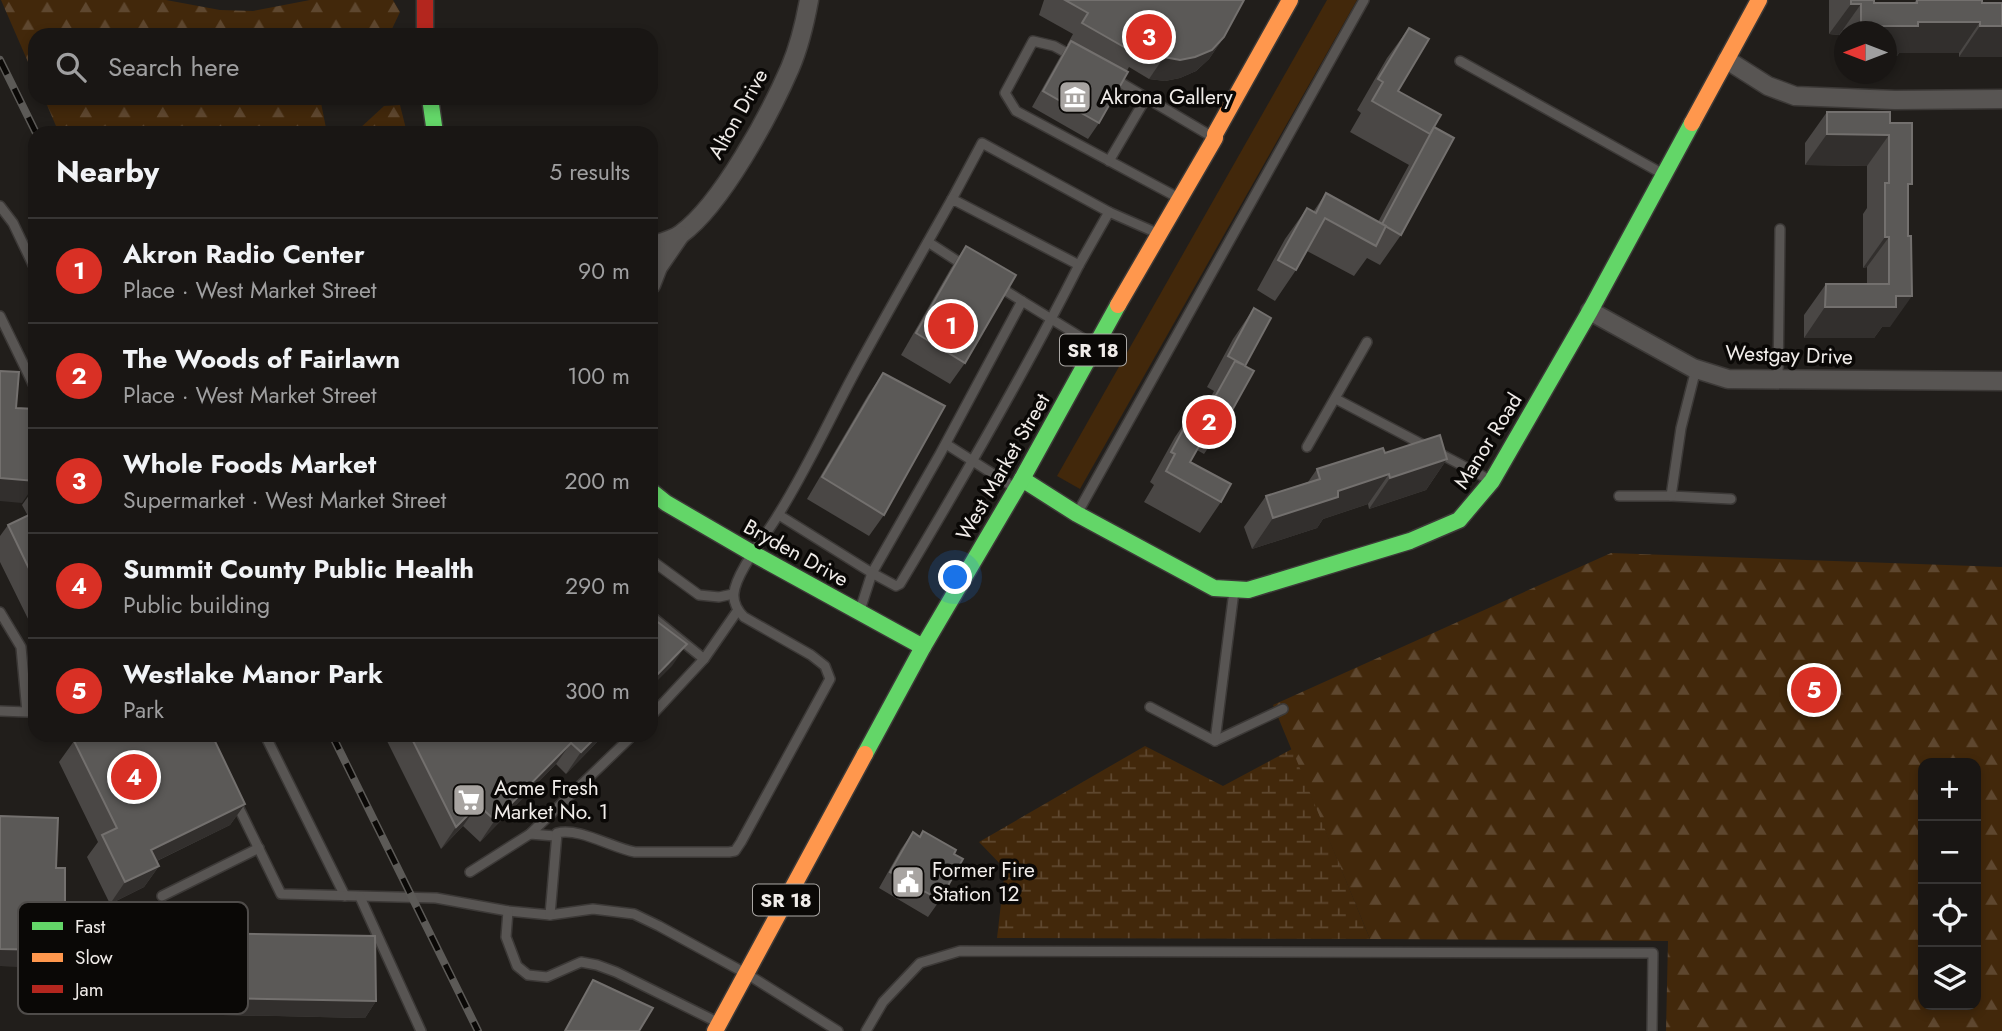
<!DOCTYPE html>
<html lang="en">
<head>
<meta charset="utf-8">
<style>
	:root { --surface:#191614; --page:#262322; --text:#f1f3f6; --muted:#9f9fa0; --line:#373534; --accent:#d93025 }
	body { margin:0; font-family:Jost,sans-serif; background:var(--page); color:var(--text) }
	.controls { position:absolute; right:21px; bottom:21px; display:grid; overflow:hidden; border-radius:14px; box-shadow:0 4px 10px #0003 }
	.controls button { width:63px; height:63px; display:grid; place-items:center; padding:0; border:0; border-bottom:2px solid var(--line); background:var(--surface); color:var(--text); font:35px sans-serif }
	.compass { position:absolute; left:1834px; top:21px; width:63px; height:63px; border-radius:50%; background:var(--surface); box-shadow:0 4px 10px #0003; rotate:270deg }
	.you { position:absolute; left:956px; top:578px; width:24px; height:24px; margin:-18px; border:5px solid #fff; border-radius:50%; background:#1a73e8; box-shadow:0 0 0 10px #1a73e833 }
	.badge { display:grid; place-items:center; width:46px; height:46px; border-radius:50%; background:var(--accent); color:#fff; font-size:23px; font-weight:700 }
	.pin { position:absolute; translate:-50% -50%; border:4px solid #fff; box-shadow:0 2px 7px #0006 }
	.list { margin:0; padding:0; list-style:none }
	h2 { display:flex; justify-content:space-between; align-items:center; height:91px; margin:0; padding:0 28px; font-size:30px }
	h2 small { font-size:23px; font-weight:400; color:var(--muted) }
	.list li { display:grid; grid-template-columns:46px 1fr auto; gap:21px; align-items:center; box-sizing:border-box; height:105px; padding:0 28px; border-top:2px solid var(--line) }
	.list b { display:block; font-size:26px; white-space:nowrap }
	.list p { margin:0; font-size:23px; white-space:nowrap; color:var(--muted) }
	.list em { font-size:23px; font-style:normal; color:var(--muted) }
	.icon { flex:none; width:38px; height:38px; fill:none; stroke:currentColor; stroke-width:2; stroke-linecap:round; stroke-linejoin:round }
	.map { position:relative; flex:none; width:2002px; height:1031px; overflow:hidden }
	.search { position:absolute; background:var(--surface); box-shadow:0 4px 10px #0003; left:28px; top:28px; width:630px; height:77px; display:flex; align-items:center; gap:18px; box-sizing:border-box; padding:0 24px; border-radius:21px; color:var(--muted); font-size:26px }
	.panel { position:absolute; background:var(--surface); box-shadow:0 4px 10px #0003; left:28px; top:126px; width:630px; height:616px; border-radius:21px }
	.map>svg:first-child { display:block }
	.green { fill:#42280b }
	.forest { fill:url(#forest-firs); fill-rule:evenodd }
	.wetland { fill:url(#wetland-marsh) }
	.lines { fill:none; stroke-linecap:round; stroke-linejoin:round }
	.lane-casing { stroke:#3c3937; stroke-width:12 }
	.street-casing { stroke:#3c3937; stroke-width:21 }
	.fast-casing { stroke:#3c3937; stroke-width:19 }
	.slow-casing { stroke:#3c3937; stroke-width:19 }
	.jam-casing { stroke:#3c3937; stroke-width:19 }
	.lane { stroke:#585553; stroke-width:9 }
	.street { stroke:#585553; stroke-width:18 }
	.fast { stroke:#63d668; stroke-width:16 }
	.slow { stroke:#ff974d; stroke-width:16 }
	.jam { stroke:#b3261e; stroke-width:16 }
	.rail-casing { stroke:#5c5a57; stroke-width:8 }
	.rail { stroke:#0a0806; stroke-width:5; stroke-dasharray:16; stroke-linecap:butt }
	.wall { fill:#4a4745 }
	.shaded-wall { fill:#322f2d }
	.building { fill:#5b5957; stroke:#73706e; stroke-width:2 }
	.labels { text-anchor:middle; stroke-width:7; stroke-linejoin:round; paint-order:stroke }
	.shield { fill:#0a0806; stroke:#aba8a5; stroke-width:2 }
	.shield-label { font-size:19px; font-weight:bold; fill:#f0ece9 }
	.poi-label { font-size:21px; fill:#f0ece9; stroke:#0a0806; text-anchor:start }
	.street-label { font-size:21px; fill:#f0ece9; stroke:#0a0806 }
	.key { fill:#0a0806; stroke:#4f4c4a; stroke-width:2 }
	.key-label { font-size:19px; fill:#f0ece9 }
</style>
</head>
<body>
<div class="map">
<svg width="2002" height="1031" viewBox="0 0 2002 1031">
	<defs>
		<pattern id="forest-firs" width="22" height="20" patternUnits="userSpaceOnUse" patternTransform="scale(1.75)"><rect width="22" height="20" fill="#42280b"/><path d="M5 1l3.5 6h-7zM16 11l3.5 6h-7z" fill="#5e472f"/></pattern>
		<pattern id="wetland-marsh" width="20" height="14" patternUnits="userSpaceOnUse" patternTransform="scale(1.75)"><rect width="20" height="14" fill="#42280b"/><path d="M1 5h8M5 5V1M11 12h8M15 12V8" fill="none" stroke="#5e472f"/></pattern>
	</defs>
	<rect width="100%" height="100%" fill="#211e1b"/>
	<path class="green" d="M1327,0H1357L1080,489L1057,476Z"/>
	<g class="forest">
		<path d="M1,0H166L220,10L253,11L310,0H393L400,12L391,31L372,35H35V78Z"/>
		<path d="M44,98H320L327,133H59Z"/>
		<path d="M400,105L407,133H359L358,130L384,106Z"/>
		<path d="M1611,553L2002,567V1031H1666L1668,941L1370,939L1273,705ZM1923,763H1976V1005H1923Z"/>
	</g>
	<path class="wetland" d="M1145,746L1223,786L1292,749L1370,939L997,938L1005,869L979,842Z"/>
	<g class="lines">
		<defs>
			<g id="lane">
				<path d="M1074,57L1054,46L1033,41L1005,93L1016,111L1175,196"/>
				<path d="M1460,61L1663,174"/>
				<path d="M1111,77L1211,136"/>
				<path d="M1109,161L1146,98"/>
				<path d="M952,199L982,143L1109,212"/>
				<path d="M0,206L13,223L35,269"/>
				<path d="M928,242L965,266"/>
				<path d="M1079,265L1109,212L1157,233"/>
				<path d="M998,286L1022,301"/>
				<path d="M0,316L35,388"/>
				<path d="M1696,369L1681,428L1671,496L1731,499"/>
				<path d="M1778,380L1780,229"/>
				<path d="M1336,399L1490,480"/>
				<path d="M946,444L1012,486"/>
				<path d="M1307,447L1367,342"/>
				<path d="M1619,496H1671"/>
				<path d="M1078,512L1364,0"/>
				<path d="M779,515L872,573L940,454L1022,301L1092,344"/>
				<path d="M651,560L699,595L719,597L733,594"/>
				<path d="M0,612L21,647L27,712L0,711"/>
				<path d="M651,616L704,659"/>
				<path d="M1150,707L1215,741L1283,709"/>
				<path d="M651,716L704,659L738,610"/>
				<path d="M265,735L345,896"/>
				<path d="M1215,741L1234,591"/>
				<path d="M235,800L281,894L436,898L508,911L550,915L593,909L634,914L659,926L747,974L838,1031"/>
				<path d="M530,834L633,735"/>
				<path d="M470,872L530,834L555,836"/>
				<path d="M162,896L259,848"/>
				<path d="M360,897L421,1031"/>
				<path d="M508,911L506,937L517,966L528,975L547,977L581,962L597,965L616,972L715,1021"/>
				<path d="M550,915L557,833C579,827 612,848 635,852H729L735,851L741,842L830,679L825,666L811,655L744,617C738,611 733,602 734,593C736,572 767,534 778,515C807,469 830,418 856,370C887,313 920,256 952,199L1079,265C1024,374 963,479 900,584L896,586L872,573L860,610"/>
				<path d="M866,1031L883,1002L920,963L960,951L1653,953L1652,1031"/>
			</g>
			<g id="street">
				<path d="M1727,60L1768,86L1795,96L1895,100L2002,99"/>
				<path d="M651,246C660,243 673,240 681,234C722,204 770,114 790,68C799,47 805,22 809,0"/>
				<path d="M651,285L658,267L680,235"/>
				<path d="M1590,311L1693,368L1728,379L2002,381"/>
			</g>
			<g id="fast">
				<path d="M430,98L435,133"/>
				<path d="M1022,479L1077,514L1214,588L1248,590L1410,541L1459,520L1492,481L1590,311L1692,123"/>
				<path d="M651,491L666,503L752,553L923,647"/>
				<path d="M865,754L923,647L1022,479L1118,305"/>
			</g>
			<g id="slow">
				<path d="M1692,123L1759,0"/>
				<path d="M1118,305L1215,138V134L1290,0"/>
				<path d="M715,1031L865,754"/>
			</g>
			<path id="jam" d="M425,0V35"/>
		</defs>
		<use href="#lane" class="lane-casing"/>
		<use href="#street" class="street-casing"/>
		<use href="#fast" class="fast-casing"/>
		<use href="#slow" class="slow-casing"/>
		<use href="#jam" class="jam-casing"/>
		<use href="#lane" class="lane"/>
		<use href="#street" class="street"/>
		<use href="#fast" class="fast"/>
		<use href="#slow" class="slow"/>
		<use href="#jam" class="jam"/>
		<defs>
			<g id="rail">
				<path d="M0,60L36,133"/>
				<path d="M332,735L478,1031"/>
			</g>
		</defs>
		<use href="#rail" class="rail-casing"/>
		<use href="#rail" class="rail"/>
	</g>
	<g class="wall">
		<path d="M1044,0H1244L1224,37L1209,59L1196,71L1180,78L1165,81L1149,79L1129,67L1099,123L1088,139L1032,107L1060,57L1068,45H1067L1073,34L1039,15Z"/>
		<path d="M1829,0H1874V3H1914L1916,0H1982V3H2002V57H1959V53H1899L1897,56H1886V32H1844V56H1839V35L1829,34Z"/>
		<path d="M1409,28L1398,91L1434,127L1401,235L1380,265L1367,258L1354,276L1307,251L1296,270L1275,301L1257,290L1285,239L1307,208L1313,212L1326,193L1378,222L1410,163L1409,165L1350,132L1361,113L1357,110L1387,58Z"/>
		<path d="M1827,112L1890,123L1908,189L1890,327H1882L1874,338H1804V315L1826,284H1867V267L1863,268V214L1867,208V166L1805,165V143Z"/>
		<path d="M966,246L965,363L950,384L901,355L951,268Z"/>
		<path d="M1254,308L1245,366L1225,423L1204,454L1197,450L1190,462L1221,502L1200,533L1144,502L1154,485L1150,482L1175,437L1196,406L1203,411L1214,391L1207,387L1233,339Z"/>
		<path d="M883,373L884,515L869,536L807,499L868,395Z"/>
		<path d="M1385,453L1447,459L1426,490L1369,509L1368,504L1323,519L1317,528L1252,549L1244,527L1266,496L1308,482L1317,469Z"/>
		<path d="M35,487V633L0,562V536L8,525L28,516L22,505Z"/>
		<path d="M384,735H604L566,774L556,764L480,842L463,826L441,849Z"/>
		<path d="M74,741L245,804L230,825L157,861L159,866L144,887L110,904L87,857L98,842L59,762Z"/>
		<path d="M0,816L56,868L65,931L376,1001L365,1018L40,1011L41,967L0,966Z"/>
		<path d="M923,831L954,854L940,900L928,917L879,888L901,849L913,832L920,837Z"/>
	</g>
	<g class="shaded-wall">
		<path d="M1851,4H1861L1839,35L1829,34Z"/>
		<path d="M1918,22H1980L1959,53H1899L1897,56H1886V32H1857L1861,26Z"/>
		<path d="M1980,26H2002V57H1959Z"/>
		<path d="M1224,37L1209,59L1196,71L1180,78L1165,81L1149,79L1164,57Z"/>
		<path d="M1844,49V56H1839Z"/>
		<path d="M1827,134L1889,135L1867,166L1805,165Z"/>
		<path d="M1885,237H1889L1867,267L1863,268Z"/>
		<path d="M1896,296H1912L1890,327H1882L1874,338H1804L1825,307Z"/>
		<path d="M1447,459L1426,490L1369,509L1390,478Z"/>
		<path d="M1389,474L1368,504L1323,519L1317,528L1252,549L1273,518L1338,491Z"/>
		<path d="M0,478L35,481V484L22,503L0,501Z"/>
		<path d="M687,644L672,666L651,687V681Z"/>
		<path d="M598,735H604L566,774L581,752Z"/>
		<path d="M571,743L556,764L480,842L495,820Z"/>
		<path d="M245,804L230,825L136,871L151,850Z"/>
		<path d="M478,805L463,826L441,849L456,827Z"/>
		<path d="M159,866L144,887L110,904L125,882Z"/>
		<path d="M0,949L52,950L41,967L0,966Z"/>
		<path d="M51,995L376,1001L365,1018L40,1011Z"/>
	</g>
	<g class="building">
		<path d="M1065,0H1244L1224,37L1212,50L1195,57L1180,60L1164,57L1144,45L1138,55L1082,23L1088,13Z"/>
		<path d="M1851,0H1874V3H1917V0H1982V3H2002V26H1980V22H1918V26H1861V4H1851Z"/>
		<path d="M1409,28L1429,39L1398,91L1441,115L1430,134L1372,101L1383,82L1378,79Z"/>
		<path d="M1071,41L1128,72L1099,123L1043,91Z"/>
		<path d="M1827,112H1890V123H1912V184H1908V236H1911L1912,296H1896V307H1825L1826,284H1889V237H1885V183H1889V135L1827,134Z"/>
		<path d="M1434,127L1454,138L1401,235L1382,224Z"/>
		<path d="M1326,193L1386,226L1376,246L1325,218L1296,270L1278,260L1307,208L1316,213Z"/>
		<path d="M966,246L1016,275L965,363L916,333Z"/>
		<path d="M1254,308L1271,318L1245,366L1254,371L1225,423L1206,413L1235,361L1244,365L1228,356Z"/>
		<path d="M0,371L19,372L16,408L35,409V481L0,478Z"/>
		<path d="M883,373L945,406L884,515L822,477Z"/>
		<path d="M1196,406L1215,418L1190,462L1231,484L1221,502L1166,471L1175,454L1171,452Z"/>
		<path d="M1440,435L1447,459L1390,478L1389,474L1338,491V497L1273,518L1266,496L1320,479L1317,469L1383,448L1385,453Z"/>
		<path d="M35,512V581L8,525Z"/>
		<path d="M651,617L687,644L651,681Z"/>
		<path d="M85,735H212L245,804L151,850L159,866L125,882L102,835L117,828L74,741Z"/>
		<path d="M410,735H598L581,752L571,743L495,820L478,805L456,827Z"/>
		<path d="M0,816L58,818L56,868H65V931L375,936L376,1001L51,995L52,950L0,949Z"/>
		<path d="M923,831L956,850L954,854L963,859L940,900L890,872L913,832L920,837Z"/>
		<path d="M593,980L653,1008L639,1031H565Z"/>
	</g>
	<defs>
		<symbol id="museum-square" viewBox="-11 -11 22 22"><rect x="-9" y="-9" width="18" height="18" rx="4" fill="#a8a4a1" stroke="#0a0806"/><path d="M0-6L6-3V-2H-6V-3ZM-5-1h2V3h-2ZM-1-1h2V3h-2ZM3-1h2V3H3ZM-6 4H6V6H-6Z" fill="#fff"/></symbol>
		<symbol id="supermarket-square" viewBox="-11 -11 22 22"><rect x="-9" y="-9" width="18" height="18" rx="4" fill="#a8a4a1" stroke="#0a0806"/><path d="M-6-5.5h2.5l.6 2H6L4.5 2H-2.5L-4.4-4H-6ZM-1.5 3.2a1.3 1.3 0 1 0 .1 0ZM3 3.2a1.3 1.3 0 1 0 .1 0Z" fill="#fff"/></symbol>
		<symbol id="civic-square" viewBox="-11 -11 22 22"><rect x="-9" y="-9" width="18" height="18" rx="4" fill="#a8a4a1" stroke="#0a0806"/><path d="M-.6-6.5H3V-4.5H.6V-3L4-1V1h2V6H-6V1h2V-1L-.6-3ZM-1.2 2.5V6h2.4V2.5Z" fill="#fff"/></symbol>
	</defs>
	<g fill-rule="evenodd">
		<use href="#museum-square" x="1056" y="78" width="38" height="38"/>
		<use href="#supermarket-square" x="450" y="781" width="38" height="38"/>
		<use href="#civic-square" x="889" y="863" width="38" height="38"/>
	</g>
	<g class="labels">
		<g class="shield">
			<rect x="1060" y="334.5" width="66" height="31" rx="5"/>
			<rect x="753" y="884.5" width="66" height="31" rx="5"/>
		</g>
		<g class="shield-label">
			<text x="1093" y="357">SR 18</text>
			<text x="786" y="907">SR 18</text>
		</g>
		<g class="poi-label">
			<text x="1100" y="104">Akrona Gallery</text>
			<text x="494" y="795">Acme Fresh<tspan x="494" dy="24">Market No. 1</tspan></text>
			<text x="932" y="877">Former Fire<tspan x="932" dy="24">Station 12</tspan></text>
		</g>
		<g class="street-label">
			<text transform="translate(738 114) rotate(-61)" y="7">Alton Drive</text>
			<text transform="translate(1789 355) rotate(2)" y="7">Westgay Drive</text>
			<text transform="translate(1488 441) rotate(-58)" y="7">Manor Road</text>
			<text transform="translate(1003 467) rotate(-60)" y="7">West Market Street</text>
			<text transform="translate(796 553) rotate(29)" y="7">Bryden Drive</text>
		</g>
	</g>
	<rect x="18" y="902" width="230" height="112" rx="10" class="key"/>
	<rect x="32" y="922" width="31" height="8" fill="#63d668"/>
	<rect x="32" y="953" width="31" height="9" fill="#ff974d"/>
	<rect x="32" y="985" width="31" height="8" fill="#b3261e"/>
	<g class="key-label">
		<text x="75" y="933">Fast</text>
		<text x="75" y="964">Slow</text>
		<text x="75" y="996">Jam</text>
	</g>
</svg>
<div class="controls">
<button>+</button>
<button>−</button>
<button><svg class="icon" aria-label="locate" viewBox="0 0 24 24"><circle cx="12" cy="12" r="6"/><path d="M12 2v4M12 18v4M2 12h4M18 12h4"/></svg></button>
<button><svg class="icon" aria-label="layers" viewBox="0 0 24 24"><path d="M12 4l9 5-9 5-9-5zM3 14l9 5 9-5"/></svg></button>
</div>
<svg class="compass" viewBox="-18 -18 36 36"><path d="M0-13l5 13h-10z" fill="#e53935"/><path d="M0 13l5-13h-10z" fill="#9f9fa0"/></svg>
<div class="you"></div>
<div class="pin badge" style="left:951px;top:326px">1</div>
<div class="pin badge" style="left:1209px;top:422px">2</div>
<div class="pin badge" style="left:1149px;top:37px">3</div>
<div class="pin badge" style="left:134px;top:777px">4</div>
<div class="pin badge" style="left:1814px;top:690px">5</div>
<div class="search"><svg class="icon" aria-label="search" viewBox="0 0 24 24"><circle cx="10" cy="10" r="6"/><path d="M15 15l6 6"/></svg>Search here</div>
<section class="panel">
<h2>Nearby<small>5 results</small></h2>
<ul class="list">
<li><span class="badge">1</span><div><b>Akron Radio Center</b><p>Place · West Market Street</p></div><em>90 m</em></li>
<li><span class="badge">2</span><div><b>The Woods of Fairlawn</b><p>Place · West Market Street</p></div><em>100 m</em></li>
<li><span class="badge">3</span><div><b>Whole Foods Market</b><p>Supermarket · West Market Street</p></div><em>200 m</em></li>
<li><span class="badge">4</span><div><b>Summit County Public Health</b><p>Public building</p></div><em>290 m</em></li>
<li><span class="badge">5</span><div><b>Westlake Manor Park</b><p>Park</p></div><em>300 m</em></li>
</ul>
</section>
</div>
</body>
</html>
